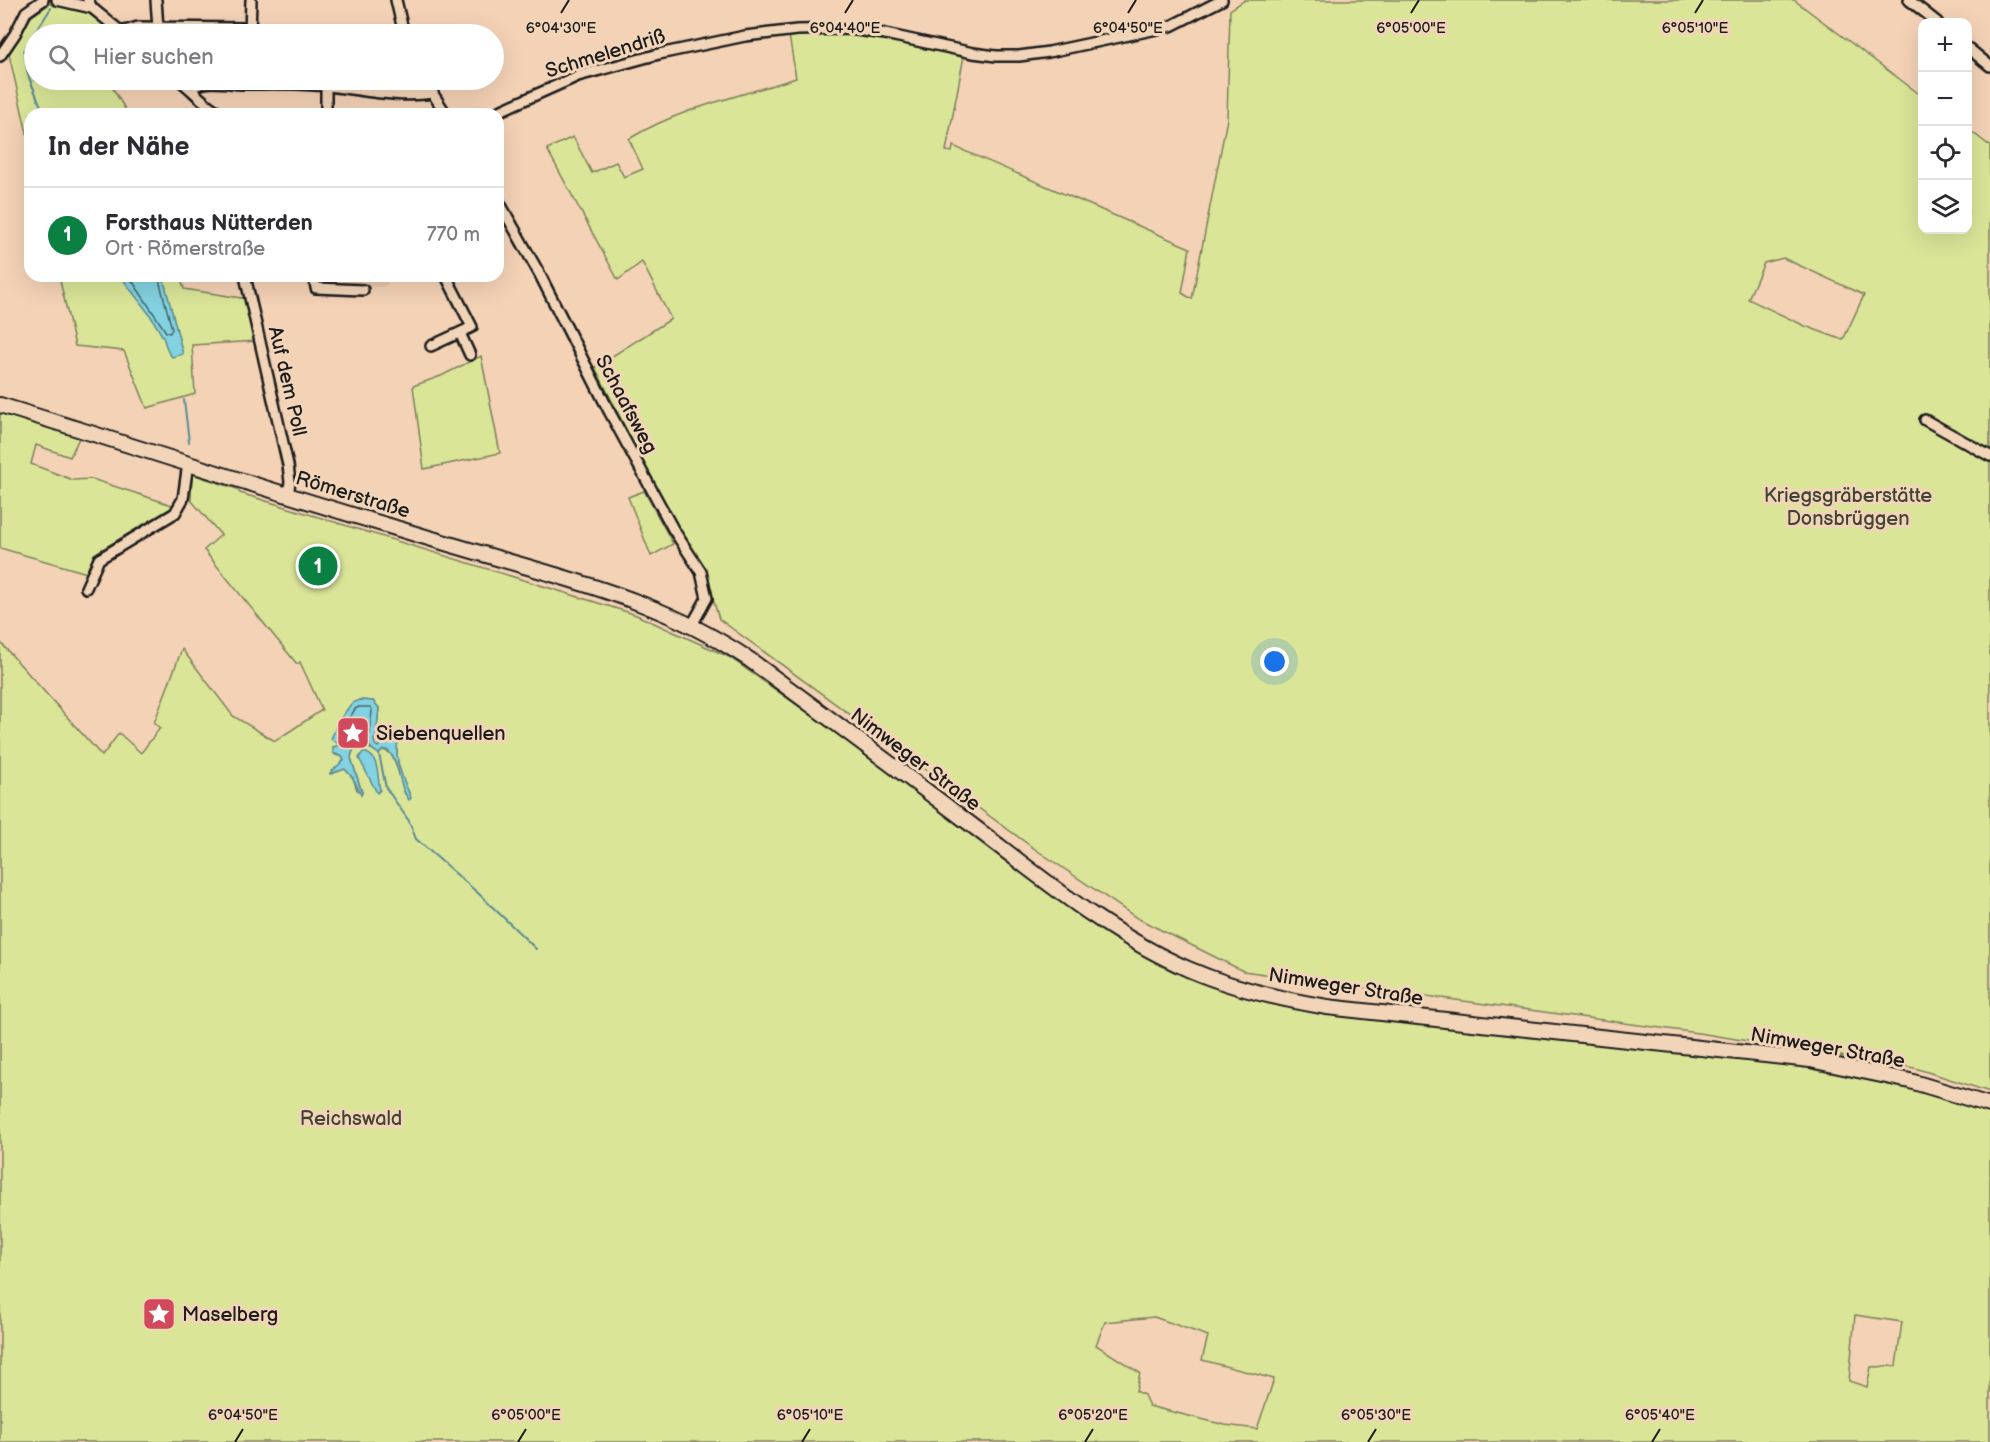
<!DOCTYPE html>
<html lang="de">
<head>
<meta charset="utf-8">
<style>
	:root { --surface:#fff; --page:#f7f7f7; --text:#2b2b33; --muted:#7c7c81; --line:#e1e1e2; --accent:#0b8043 }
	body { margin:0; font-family:"Balsamiq Sans",sans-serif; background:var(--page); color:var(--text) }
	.controls { position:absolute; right:18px; top:18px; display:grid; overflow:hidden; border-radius:12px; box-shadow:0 6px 24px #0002 }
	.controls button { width:54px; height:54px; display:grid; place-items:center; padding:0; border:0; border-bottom:2px solid var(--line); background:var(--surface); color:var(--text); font:30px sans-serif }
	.you { position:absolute; left:1275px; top:662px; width:21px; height:21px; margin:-15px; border:4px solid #fff; border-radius:50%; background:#1a73e8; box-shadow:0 0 0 9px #1a73e833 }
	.badge { display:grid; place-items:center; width:39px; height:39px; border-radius:50%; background:var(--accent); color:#fff; font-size:20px; font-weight:700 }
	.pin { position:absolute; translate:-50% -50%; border:3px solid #fff; box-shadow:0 2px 6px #0006 }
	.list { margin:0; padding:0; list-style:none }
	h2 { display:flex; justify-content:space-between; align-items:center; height:78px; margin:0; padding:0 24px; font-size:26px }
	h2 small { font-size:20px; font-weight:400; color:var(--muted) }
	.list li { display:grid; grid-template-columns:39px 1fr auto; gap:18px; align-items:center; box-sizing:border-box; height:96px; padding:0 24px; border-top:2px solid var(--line) }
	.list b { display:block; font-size:22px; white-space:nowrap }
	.list p { margin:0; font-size:20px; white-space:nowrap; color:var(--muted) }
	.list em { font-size:20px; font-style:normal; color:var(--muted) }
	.icon { flex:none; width:33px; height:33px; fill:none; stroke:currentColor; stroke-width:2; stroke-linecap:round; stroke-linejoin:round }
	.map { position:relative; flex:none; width:1990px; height:1442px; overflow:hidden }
	.search { position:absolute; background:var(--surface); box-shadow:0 6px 24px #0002; left:24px; top:24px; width:480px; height:66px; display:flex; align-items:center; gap:15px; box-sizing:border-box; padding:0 21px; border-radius:33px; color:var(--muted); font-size:22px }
	.panel { position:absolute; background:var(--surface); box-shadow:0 6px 24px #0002; left:24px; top:108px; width:480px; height:174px; border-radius:18px }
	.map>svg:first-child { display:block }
	.built { fill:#e6c3a9 }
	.green { fill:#dae598; stroke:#7b805a; stroke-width:1.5; fill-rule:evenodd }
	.water { fill:#83d2e1; stroke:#5a8992; stroke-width:1.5 }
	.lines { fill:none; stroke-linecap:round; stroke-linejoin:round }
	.shore { stroke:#45656b; stroke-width:1.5 }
	.stream { stroke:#5a8992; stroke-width:2 }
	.minor-casing { stroke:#1c1c1c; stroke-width:14 }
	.secondary-casing { stroke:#1c1c1c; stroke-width:18 }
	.minor { stroke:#f2d5b8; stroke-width:9 }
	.secondary { stroke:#f2d5b8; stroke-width:14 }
	.ticks { fill:none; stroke:#1c1c1c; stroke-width:2 }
	.labels { text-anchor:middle; stroke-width:6; stroke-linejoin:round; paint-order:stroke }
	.street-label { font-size:20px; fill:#1c1c1c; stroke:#f2d5b8 }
	.park-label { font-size:20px; fill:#424435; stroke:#f2d5b8 }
	.poi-label { font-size:20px; fill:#1c1c1c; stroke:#f2d5b8; text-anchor:start }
	.ticks-label { font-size:15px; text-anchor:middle; fill:#1c1c1c; stroke:#f2d5b8; stroke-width:6; stroke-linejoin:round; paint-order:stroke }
</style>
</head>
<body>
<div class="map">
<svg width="1990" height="1442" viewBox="0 0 1990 1442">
	<rect width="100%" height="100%" fill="#f4d2b6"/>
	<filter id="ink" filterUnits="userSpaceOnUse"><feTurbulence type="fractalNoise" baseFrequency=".0167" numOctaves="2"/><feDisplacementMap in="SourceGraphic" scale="12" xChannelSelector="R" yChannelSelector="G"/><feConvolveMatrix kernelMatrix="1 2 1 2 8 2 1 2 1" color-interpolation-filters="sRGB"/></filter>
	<g filter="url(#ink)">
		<path class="built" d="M318,276H389V277L388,283L384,287L329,286L321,282Z"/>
		<g class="green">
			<path d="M1245,0H1794L1922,96V230H1968V129L1990,146V1092L1915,1068L1705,1034L1243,971L1137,918L1032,847L719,619L706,575L655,487L595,367L671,319L642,262L618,280L547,149L573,137L592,173L616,162L624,177L643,169L629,139C679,108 741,96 796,78L789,35L844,33L877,37L964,56L946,151L952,152L953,146L1190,248L1182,293L1192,299L1227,119L1230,10ZM1783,258L1864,295L1843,340L1805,326L1748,299L1764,263Z"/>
			<path d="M50,4L90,10L116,34H34V80H108L128,114H30V147L9,54L31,17Z"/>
			<path d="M59,276H180L184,289L248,299L258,341L192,345L195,394L147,408L124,351L75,346Z"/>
			<path d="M481,356L500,453L424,469L413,386L441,376Z"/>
			<path d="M0,412L79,438L70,457L36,445L31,464L73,480L92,479L175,506L94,554L87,573L0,548Z"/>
			<path d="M192,474L237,489L240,493L634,614L729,657L1011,856L1160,955L1264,995L1710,1048L1910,1081L1990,1109V1442H0V642L102,756L119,733L141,753L160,728L154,723L182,649L233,716L275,741L322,710L300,662L297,664L204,550L221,535L191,500ZM359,700L373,701L379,708L376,736L374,740L375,745L378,747L385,735L391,734L399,739C392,756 402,779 410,795L405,794C399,780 399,765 390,753L383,750L379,753L369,748L366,742C358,742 352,750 351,758L362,792L357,790L353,778L345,769L331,774L344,760L343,757L335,755L333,747L341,745L345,735V740L348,742L354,740L356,736L351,732ZM1855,1315L1902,1322L1896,1366L1871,1367L1867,1387L1849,1381ZM1154,1317L1208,1336L1202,1360L1274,1379L1257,1429L1225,1425L1149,1406L1144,1395L1136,1391L1140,1373L1096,1345L1105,1322Z"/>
			<path d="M644,491L673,544L651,556L628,497Z"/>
		</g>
		<g class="water">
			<path d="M123,276L163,277L183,354L172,357L168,352L163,337L150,315L124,281Z"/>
			<path d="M359,700L373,701L379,708L376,737L374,740L375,745L378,747L388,734L399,739C392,758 404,780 411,798L409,800C397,785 402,763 387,750H383L379,754C369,748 372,748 366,742C357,742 352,750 351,758L362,793L361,795L353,778L345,769L329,774L344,760L343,757L333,753V747L340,745L331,739L336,727L345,735L347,742H351L356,738V735L349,732L338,722L351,704Z"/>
			<path d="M363,752C380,755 377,776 380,790L377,793L359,758Z"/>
		</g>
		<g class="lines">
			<g class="shore">
				<path d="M129,276L166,332L170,333L172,329L158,276"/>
				<path d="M359,707H370L372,709L370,733L368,736L363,735L359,730L347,722L355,709Z"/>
			</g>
			<g class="stream">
				<path d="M44,114L28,75L24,50L51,8"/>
				<path d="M184,400L189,442"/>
				<path d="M379,754L386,788L409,821L416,839L479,894L536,949"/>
			</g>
			<defs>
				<g id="minor">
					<path d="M57,0L92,8"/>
					<path d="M88,0L92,8L124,34"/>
					<path d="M156,0L158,28"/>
					<path d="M396,0L404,34"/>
					<path d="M1909,0L1937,22"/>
					<path d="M121,32L138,27L249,28"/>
					<path d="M250,34L251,0"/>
					<path d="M1968,48L1990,66"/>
					<path d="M0,56L15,34L26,12L43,0"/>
					<path d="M179,80C194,90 207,109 225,114"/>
					<path d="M424,80L446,114"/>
					<path d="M192,88C205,79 225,83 241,84C265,84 290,83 314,85C354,87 393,99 433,93"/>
					<path d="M326,114V86"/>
					<path d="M493,114L578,76L659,54L745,36L797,30L849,29L885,34L973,53L996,56H1019L1049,52L1171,26L1222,0"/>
					<path d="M498,200L539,273L609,411L673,529L701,572L707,598L692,625"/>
					<path d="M245,276L288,465L290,482L288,495"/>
					<path d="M314,276L316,288L363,290"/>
					<path d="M460,333L470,355"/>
					<path d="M431,346L472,327L446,276"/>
					<path d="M1925,420L1990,456"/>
					<path d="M86,588L99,559L175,513L183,499L188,463"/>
				</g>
				<path id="secondary" d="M0,405C129,444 257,487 386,525C431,539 476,552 521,565C605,589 677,611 750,660C824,714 896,768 969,823C1038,875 1108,934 1188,969C1232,988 1279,999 1327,1007L1810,1060L1910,1081L1990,1105"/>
			</defs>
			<use href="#minor" class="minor-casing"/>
			<use href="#secondary" class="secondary-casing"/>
			<use href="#minor" class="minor"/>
			<use href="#secondary" class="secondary"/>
		</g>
	</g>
	<path class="ticks" d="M561,13L569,0M845,13L853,0M1128,13L1136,0M1411,13L1419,0M1695,13L1703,0M235,1442L243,1429M518,1442L526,1429M802,1442L810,1429M1085,1442L1093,1429M1368,1442L1376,1429M1652,1442L1660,1429"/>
	<defs>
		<symbol id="sight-square" viewBox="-11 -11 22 22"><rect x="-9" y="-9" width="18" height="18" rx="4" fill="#d1495b" stroke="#f2d5b8"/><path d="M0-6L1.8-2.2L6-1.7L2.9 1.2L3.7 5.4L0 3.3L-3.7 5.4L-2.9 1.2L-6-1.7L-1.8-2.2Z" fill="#fff"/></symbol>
	</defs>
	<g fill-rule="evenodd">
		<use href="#sight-square" x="334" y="714" width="38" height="38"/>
		<use href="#sight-square" x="140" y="1295" width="38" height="38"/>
	</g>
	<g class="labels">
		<g class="street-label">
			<text transform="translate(605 53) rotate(-17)" y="7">Schmelendriß</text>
			<text transform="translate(288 381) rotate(77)" y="7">Auf dem Poll</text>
			<text transform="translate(627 404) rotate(62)" y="7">Schaafsweg</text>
			<text transform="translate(353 494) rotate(17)" y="7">Römerstraße</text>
			<text transform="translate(916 759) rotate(37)" y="7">Nimweger Straße</text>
			<text transform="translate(1346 986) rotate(9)" y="7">Nimweger Straße</text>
			<text transform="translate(1828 1047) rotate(10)" y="7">Nimweger Straße</text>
		</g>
		<g class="park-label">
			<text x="1848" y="502">Kriegsgräberstätte<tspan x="1848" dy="23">Donsbrüggen</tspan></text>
			<text x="351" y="1125">Reichswald</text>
		</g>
		<g class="poi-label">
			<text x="376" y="740">Siebenquellen</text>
			<text x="182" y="1321">Maselberg</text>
		</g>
	</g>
	<g class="ticks-label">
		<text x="561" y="33">6°04'30"E</text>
		<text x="845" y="33">6°04'40"E</text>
		<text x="1128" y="33">6°04'50"E</text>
		<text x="1411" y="33">6°05'00"E</text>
		<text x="1695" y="33">6°05'10"E</text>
		<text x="243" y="1420">6°04'50"E</text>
		<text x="526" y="1420">6°05'00"E</text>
		<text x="810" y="1420">6°05'10"E</text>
		<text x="1093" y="1420">6°05'20"E</text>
		<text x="1376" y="1420">6°05'30"E</text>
		<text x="1660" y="1420">6°05'40"E</text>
	</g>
</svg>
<div class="controls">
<button>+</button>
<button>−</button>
<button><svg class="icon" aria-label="locate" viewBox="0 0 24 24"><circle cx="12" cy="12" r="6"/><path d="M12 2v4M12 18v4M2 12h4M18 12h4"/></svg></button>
<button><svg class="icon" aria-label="layers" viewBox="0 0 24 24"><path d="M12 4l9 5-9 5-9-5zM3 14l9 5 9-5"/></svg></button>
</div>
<div class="you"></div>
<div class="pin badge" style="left:318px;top:566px">1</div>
<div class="search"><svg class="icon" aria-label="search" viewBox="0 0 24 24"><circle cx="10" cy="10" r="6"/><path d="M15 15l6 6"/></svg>Hier suchen</div>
<section class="panel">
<h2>In der Nähe<small></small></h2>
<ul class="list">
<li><span class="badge">1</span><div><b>Forsthaus Nütterden</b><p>Ort · Römerstraße</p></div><em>770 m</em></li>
</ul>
</section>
</div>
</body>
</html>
